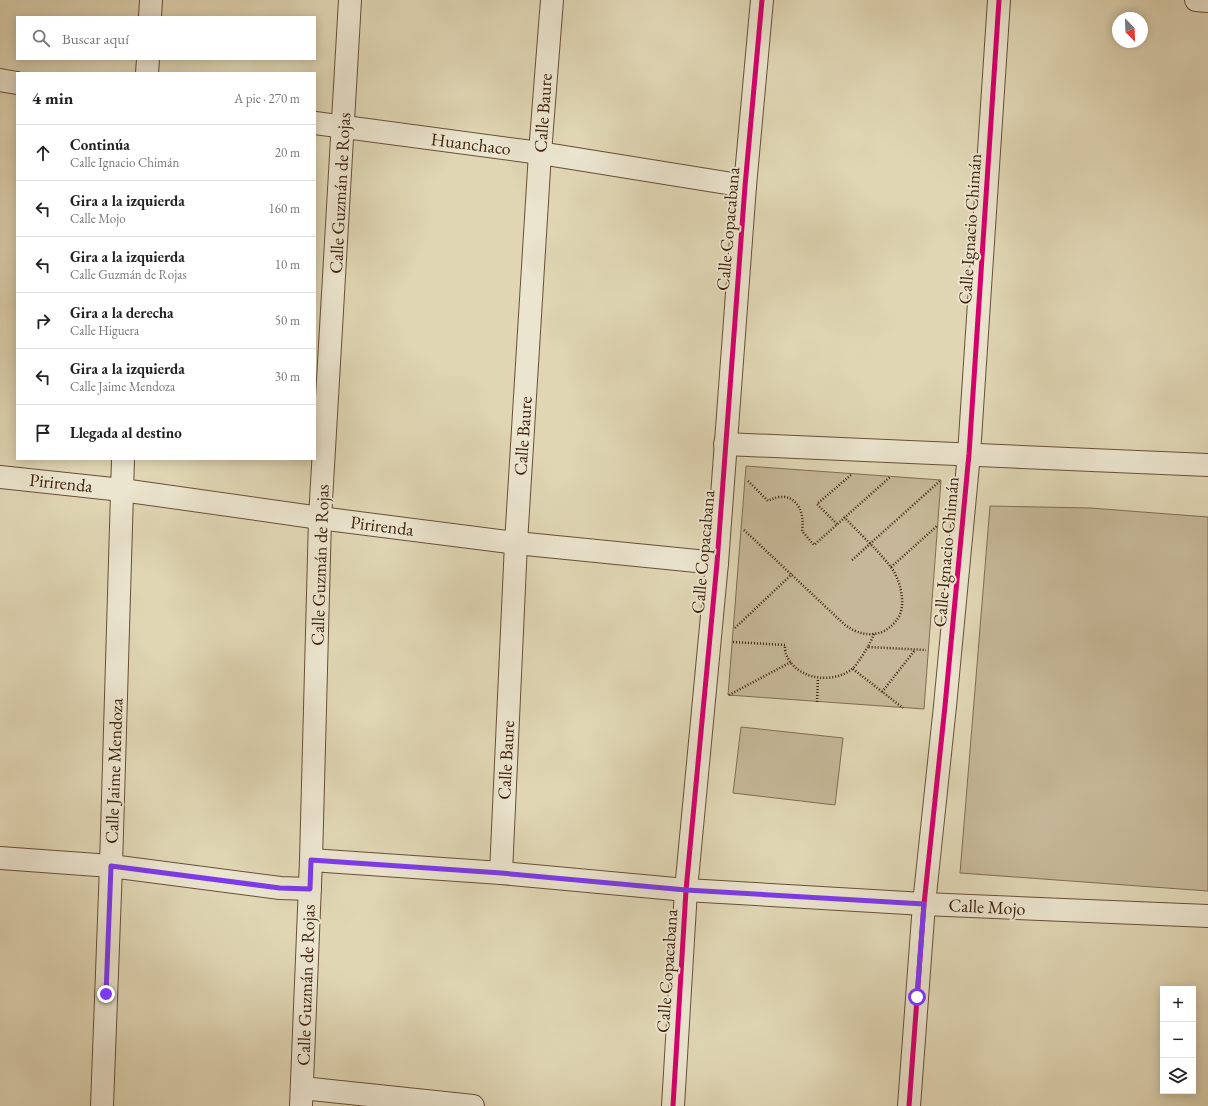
<!DOCTYPE html>
<html lang="es">
<head>
<meta charset="utf-8">
<style>
	:root { --surface:#fff; --page:#f2f2f2; --text:#222; --muted:#767676; --line:#e0e0e0 }
	body { margin:0; font-family:"EB Garamond",serif; background:var(--page); color:var(--text) }
	.controls { position:absolute; right:12px; bottom:12px; display:grid; overflow:hidden; border-radius:0px; box-shadow:0 2px 10px #0003 }
	.controls button { width:36px; height:36px; display:grid; place-items:center; padding:0; border:0; border-bottom:1px solid var(--line); background:var(--surface); color:var(--text); font:20px sans-serif }
	.compass { position:absolute; left:1112px; top:12px; width:36px; height:36px; border-radius:50%; background:var(--surface); box-shadow:0 2px 10px #0003; rotate:157deg }
	.stop { position:absolute; width:12px; height:12px; margin:-9px; border:3px solid #7c3aed; border-radius:50%; background:#fff }
	.stop.end { background:#7c3aed; border-color:#fff; box-shadow:0 1px 4px #0008 }
	.list { margin:0; padding:0; list-style:none }
	h2 { display:flex; justify-content:space-between; align-items:center; height:52px; margin:0; padding:0 16px; font-size:17px }
	h2 small { font-size:13px; font-weight:400; color:var(--muted) }
	.list li { display:grid; grid-template-columns:26px 1fr auto; gap:12px; align-items:center; box-sizing:border-box; height:56px; padding:0 16px; border-top:1px solid var(--line) }
	.list b { display:block; font-size:15px; white-space:nowrap }
	.list p { margin:0; font-size:13px; white-space:nowrap; color:var(--muted) }
	.list em { font-size:13px; font-style:normal; color:var(--muted) }
	.icon { flex:none; width:22px; height:22px; fill:none; stroke:currentColor; stroke-width:2; stroke-linecap:round; stroke-linejoin:round }
	.map { position:relative; flex:none; width:1208px; height:1106px; overflow:hidden }
	.search { position:absolute; background:var(--surface); box-shadow:0 2px 10px #0003; left:16px; top:16px; width:300px; height:44px; display:flex; align-items:center; gap:10px; box-sizing:border-box; padding:0 14px; border-radius:0px; color:var(--muted); font-size:15px }
	.panel { position:absolute; background:var(--surface); box-shadow:0 2px 10px #0003; left:16px; top:72px; width:300px; height:388px; border-radius:0px }
	.map>svg:first-child { display:block }
	.green { fill:#c5b797; stroke:#826c52 }
	.lines { fill:none; stroke-linecap:round; stroke-linejoin:round }
	.minor-casing { stroke:#674f36; stroke-width:24 }
	.path { stroke:#3f220c; stroke-width:2.5; stroke-dasharray:1 2; stroke-linecap:butt }
	.minor { stroke:#ebe4ce; stroke-width:22 }
	.cycleway-casing { stroke:#ebe4ce; stroke-width:8 }
	.cycleway { stroke:#d6006c; stroke-width:5 }
	.route { stroke:#7c3aed; stroke-width:5 }
	.labels { text-anchor:middle; stroke-width:4; stroke-linejoin:round; paint-order:stroke }
	.street-label { font-size:18px; fill:#3f220c; stroke:#ebe4ce }
</style>
</head>
<body>
<div class="map">
<svg width="1208" height="1106" viewBox="0 0 1208 1106">
	<rect width="100%" height="100%" fill="#e0d6b4"/>
	<filter id="stains"><feTurbulence type="fractalNoise" baseFrequency=".005" numOctaves="4"/><feColorMatrix values="0 0 0 0 .2 0 0 0 0 .09 0 0 0 0 .02 0 0 0 .5 -.17"/></filter>
	<radialGradient id="worn" r=".72"><stop offset=".6" stop-color="#630" stop-opacity="0"/><stop offset="1" stop-color="#630" stop-opacity=".3"/></radialGradient>
	<g class="green">
		<path d="M746,466L941,480L924,709L728,695Z"/>
		<path d="M990,506L1090,508L1208,517V891L960,873Z"/>
		<path d="M741,727L843,738L835,805L733,793Z"/>
	</g>
	<g class="lines">
		<defs>
			<g id="minor">
				<path d="M1196,0L1208,1"/>
				<path d="M150,17L151,0"/>
				<path d="M147,73L148,59"/>
				<path d="M0,80L17,83"/>
				<path d="M315,123L540,153L745,186"/>
				<path d="M725,444L1208,465"/>
				<path d="M0,477L122,490L320,518L516,543L717,563"/>
				<path d="M0,858L111,866L280,888L310,889"/>
				<path d="M311,860L501,873L686,890L924,904L1208,916"/>
				<path d="M501,873L516,543L540,153L552,0"/>
				<path d="M302,1088L473,1106"/>
				<path d="M102,1106L111,866L123,459"/>
				<path d="M301,1106L311,860L320,518L350,0"/>
				<path d="M673,1106L686,890L717,563L745,186L762,0"/>
				<path d="M909,1106L924,904L945,706L969,454L999,0"/>
			</g>
		</defs>
		<use href="#minor" class="minor-casing"/>
		<g class="path">
			<path d="M748,481L768,501C792,488 806,508 802,531L814,545L890,477"/>
			<path d="M837,524L817,504L851,475"/>
			<path d="M744,530L845,625C857,633 868,637 882,632C889,629 894,624 898,618C907,605 900,578 890,566C877,549 859,533 844,517"/>
			<path d="M852,560L941,480"/>
			<path d="M891,567L938,525"/>
			<path d="M735,628L792,574"/>
			<path d="M874,634L868,647L926,650"/>
			<path d="M733,642L785,645C785,648 785,652 786,654C795,679 832,685 852,669C858,664 863,654 868,647"/>
			<path d="M853,669L903,708"/>
			<path d="M882,692L915,650"/>
			<path d="M729,695L791,662"/>
			<path d="M817,702L818,678"/>
		</g>
		<use href="#minor" class="minor"/>
		<defs>
			<g id="cycleway">
				<path d="M673,1106L686,890L717,563L745,186L762,0"/>
				<path d="M909,1106L924,904L945,706L969,454L999,0"/>
			</g>
		</defs>
		<use href="#cycleway" class="cycleway-casing"/>
		<use href="#cycleway" class="cycleway"/>
	</g>
	<g class="lines">
		<path class="route" d="M106,994L111,866L280,888L310,889L311,860L501,873L686,890L924,904L917,997"/>
	</g>
	<g class="labels">
		<g class="street-label">
			<text transform="translate(543 113) rotate(-86)" y="6">Calle Baure</text>
			<text transform="translate(471 144) rotate(7)" y="6">Huanchaco</text>
			<text transform="translate(340 193) rotate(-87)" y="6">Calle Guzmán de Rojas</text>
			<text transform="translate(728 229) rotate(-85)" y="6">Calle Copacabana</text>
			<text transform="translate(970 229) rotate(-86)" y="6">Calle Ignacio Chimán</text>
			<text transform="translate(523 436) rotate(-86)" y="6">Calle Baure</text>
			<text transform="translate(61 483) rotate(6)" y="6">Pirirenda</text>
			<text transform="translate(382 526) rotate(7)" y="6">Pirirenda</text>
			<text transform="translate(703 552) rotate(-85)" y="6">Calle Copacabana</text>
			<text transform="translate(946 552) rotate(-85)" y="6">Calle Ignacio Chimán</text>
			<text transform="translate(320 565) rotate(-88)" y="6">Calle Guzmán de Rojas</text>
			<text transform="translate(506 760) rotate(-87)" y="6">Calle Baure</text>
			<text transform="translate(114 771) rotate(-88)" y="6">Calle Jaime Mendoza</text>
			<text transform="translate(987 907) rotate(3)" y="6">Calle Mojo</text>
			<text transform="translate(667 971) rotate(-86)" y="6">Calle Copacabana</text>
			<text transform="translate(306 985) rotate(-88)" y="6">Calle Guzmán de Rojas</text>
		</g>
	</g>
	<rect width="100%" height="100%" filter="url(#stains)"/>
	<rect width="100%" height="100%" fill="url(#worn)"/>
</svg>
<div class="controls">
<button>+</button>
<button>−</button>
<button><svg class="icon" aria-label="layers" viewBox="0 0 24 24"><path d="M12 4l9 5-9 5-9-5zM3 14l9 5 9-5"/></svg></button>
</div>
<svg class="compass" viewBox="-18 -18 36 36"><path d="M0-13l5 13h-10z" fill="#e53935"/><path d="M0 13l5-13h-10z" fill="#767676"/></svg>
<div class="stop" style="left:917px;top:997px"></div>
<div class="stop end" style="left:106px;top:994px"></div>
<div class="search"><svg class="icon" aria-label="search" viewBox="0 0 24 24"><circle cx="10" cy="10" r="6"/><path d="M15 15l6 6"/></svg>Buscar aquí</div>
<section class="panel">
<h2>4 min<small>A pie · 270 m</small></h2>
<ul class="list">
<li><svg class="icon" aria-label="ahead" viewBox="0 0 24 24"><path d="M12 20V5M6 11l6-6 6 6"/></svg><div><b>Continúa</b><p>Calle Ignacio Chimán</p></div><em>20 m</em></li>
<li><svg class="icon" aria-label="left" viewBox="0 0 24 24"><path d="M17 20v-9H6M10 6l-5 5 5 5"/></svg><div><b>Gira a la izquierda</b><p>Calle Mojo</p></div><em>160 m</em></li>
<li><svg class="icon" aria-label="left" viewBox="0 0 24 24"><path d="M17 20v-9H6M10 6l-5 5 5 5"/></svg><div><b>Gira a la izquierda</b><p>Calle Guzmán de Rojas</p></div><em>10 m</em></li>
<li><svg class="icon" aria-label="right" viewBox="0 0 24 24"><path d="M7 20v-9h11M14 6l5 5-5 5"/></svg><div><b>Gira a la derecha</b><p>Calle Higuera</p></div><em>50 m</em></li>
<li><svg class="icon" aria-label="left" viewBox="0 0 24 24"><path d="M17 20v-9H6M10 6l-5 5 5 5"/></svg><div><b>Gira a la izquierda</b><p>Calle Jaime Mendoza</p></div><em>30 m</em></li>
<li><svg class="icon" aria-label="arrive" viewBox="0 0 24 24"><path d="M6 21V4h12l-3 4 3 4H6"/></svg><div><b>Llegada al destino</b></div></li>
</ul>
</section>
</div>
</body>
</html>
